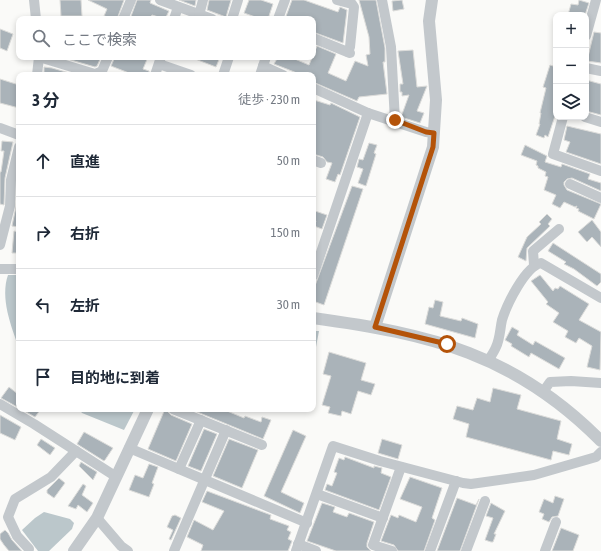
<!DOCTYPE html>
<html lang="ja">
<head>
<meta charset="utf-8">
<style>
	:root { --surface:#fff; --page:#f6f6f7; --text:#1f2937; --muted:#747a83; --line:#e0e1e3 }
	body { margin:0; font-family:"Asap Condensed","Noto Sans JP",sans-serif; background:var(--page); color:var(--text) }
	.controls { position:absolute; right:12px; top:12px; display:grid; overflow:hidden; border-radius:8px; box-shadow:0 2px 6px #0003 }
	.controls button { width:36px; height:36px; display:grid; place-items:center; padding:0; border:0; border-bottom:1px solid var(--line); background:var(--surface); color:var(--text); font:20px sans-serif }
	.stop { position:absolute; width:12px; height:12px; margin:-9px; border:3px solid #b45309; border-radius:50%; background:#fff }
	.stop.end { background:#b45309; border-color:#fff; box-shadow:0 1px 4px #0008 }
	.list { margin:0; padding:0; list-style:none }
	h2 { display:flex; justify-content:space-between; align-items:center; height:52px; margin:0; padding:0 16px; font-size:17px }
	h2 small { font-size:13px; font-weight:400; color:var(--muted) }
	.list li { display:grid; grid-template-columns:26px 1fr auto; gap:12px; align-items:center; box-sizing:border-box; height:72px; padding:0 16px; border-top:1px solid var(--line) }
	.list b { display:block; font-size:15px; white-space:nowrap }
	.list em { font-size:13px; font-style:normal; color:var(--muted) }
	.icon { flex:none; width:22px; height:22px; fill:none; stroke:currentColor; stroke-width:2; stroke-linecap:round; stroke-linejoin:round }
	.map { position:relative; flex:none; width:601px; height:551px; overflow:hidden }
	.search { position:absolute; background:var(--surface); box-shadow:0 2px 6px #0003; left:16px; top:16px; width:300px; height:44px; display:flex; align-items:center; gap:10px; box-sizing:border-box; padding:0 14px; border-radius:8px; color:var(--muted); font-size:15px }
	.panel { position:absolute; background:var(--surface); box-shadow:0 2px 6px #0003; left:16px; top:72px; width:300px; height:340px; border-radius:8px }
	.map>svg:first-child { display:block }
	.water { fill:#bbc7cb }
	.building { fill:#aab3b9; stroke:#dcdcda }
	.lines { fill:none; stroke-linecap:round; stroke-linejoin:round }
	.minor { stroke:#c3c8cc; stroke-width:10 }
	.tertiary { stroke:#c3c8cc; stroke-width:12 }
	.route { stroke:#b45309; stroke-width:5 }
</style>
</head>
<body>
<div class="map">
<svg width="601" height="551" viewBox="0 0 601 551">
	<rect width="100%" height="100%" fill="#fafaf8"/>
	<g class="water">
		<path d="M8,275H19V348C11,326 0,298 8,275Z"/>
		<path d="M313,331H319L313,363Z"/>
		<path d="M79,409H135L124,430L82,413Z"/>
		<path d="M44,512L70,519L74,523L72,529L49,551H38L22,530L35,518Z"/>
	</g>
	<g class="building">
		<path d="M60,0H81L82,16H61Z"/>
		<path d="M88,0H124L117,19L104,16L107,9Z"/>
		<path d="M137,0H151L150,3L169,11L165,19L152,15L150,19H130Z"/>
		<path d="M179,0H196L195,6Z"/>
		<path d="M209,0H231L226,17L207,10Z"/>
		<path d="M249,0H261L273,4L268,19H261L244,13Z"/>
		<path d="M292,0H304L338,12L340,7L347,10L343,43L313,32V19H285Z"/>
		<path d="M359,0H376L385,48V62H383L387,94L359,97L357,101L313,82V75H302L274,64L278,57H290L309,65L317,46L336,54L328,73L346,81L355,61L368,66L366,55L370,54L369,37Z"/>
		<path d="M402,0L404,9L393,11L392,1Z"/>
		<path d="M579,0L589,3L585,15H568L571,4L578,5Z"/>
		<path d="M0,29L13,34L7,51L0,48Z"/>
		<path d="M594,32L601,33V63L587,61Z"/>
		<path d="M413,50L417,87L427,86L417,111L424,113L420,123L401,117L409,95L402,96V92H400V84H403L398,51Z"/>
		<path d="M61,57H101L97,66L95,67Z"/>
		<path d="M115,57H148L143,69L149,71V75H128L129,73L111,66Z"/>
		<path d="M190,57H220L216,67Z"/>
		<path d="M550,65L556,67V113L548,137L545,135L544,138L536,135L540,124H539L541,113H540L546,88L543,87Z"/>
		<path d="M44,67L52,68L76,75H44Z"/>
		<path d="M0,79L19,85V108L0,103Z"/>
		<path d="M586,80L601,84V115L586,111Z"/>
		<path d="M313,95L315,96L314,100L330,105L331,103L360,117L340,175L338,174L335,182L326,179L332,163L327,162L323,157L313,154Z"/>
		<path d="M567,126L601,134V164L566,152L570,142L564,140Z"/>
		<path d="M2,141L13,142L5,178L4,205L0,204V172H1L4,151H1Z"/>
		<path d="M369,143L377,145L374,153L376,154L366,186L358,183L363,169L357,167L359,159L363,160Z"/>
		<path d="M525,145L547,156L545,162L561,167L562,164L590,174L588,179L601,183V191L572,178L567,179L564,182V185L567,190L601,204L594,219L578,211L579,209L576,208L577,206L575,207L564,202L560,208L552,204L556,195L544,190L548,177L545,176L546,172L538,168V166L536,165L537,161L521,155Z"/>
		<path d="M19,175V227L12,226L16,207Z"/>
		<path d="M352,186L363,189L324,305L313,301V291Z"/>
		<path d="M315,211L327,215L322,229L314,226L316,221L313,218Z"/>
		<path d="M547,214L552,219L548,224L550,226L527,248L526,261L518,257L527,237L541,224L539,222Z"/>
		<path d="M592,220L601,232V247L592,237L587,242L578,232Z"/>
		<path d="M14,231L19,232V253H12Z"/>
		<path d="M553,243L601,274V282L597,286L574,269L564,264L566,262L548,251Z"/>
		<path d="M540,275L553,291L555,288L558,289L560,286L589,304L579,320L601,332L600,370L587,367L592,346L579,338L576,343L565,337L568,331L553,322L559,313L546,304L548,302L531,281Z"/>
		<path d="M435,300L443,302L440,316L461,321L462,318L478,324L475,338L425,324L429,307L433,308Z"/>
		<path d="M512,327L519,331L517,335L533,345L535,341L565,358L559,369L531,353L529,357L511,346L512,344L505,340Z"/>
		<path d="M329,352L366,363L361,380L375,384L371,395L358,391L351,414L342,411L341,416L328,413L330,407L322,405L331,376L323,374Z"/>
		<path d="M9,387L19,395V408L1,398Z"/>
		<path d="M493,388L521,395L517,409L561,421L557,439L572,444L569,455L553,451L551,460L466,437L469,424L453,419L457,406L473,410L477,398L490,402Z"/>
		<path d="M21,409H41L35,417Z"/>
		<path d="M165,409L171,415L192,424L176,461L148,449Z"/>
		<path d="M190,409H228L227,411L244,418L245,416L261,422L262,417L271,420L263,439Z"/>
		<path d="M0,415L21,427L15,440L0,433Z"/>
		<path d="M204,429L217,434L201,471L188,466Z"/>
		<path d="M293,430L306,436L281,492L304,503L300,513L264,496Z"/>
		<path d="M84,432L113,448L105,460L104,461L77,444Z"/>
		<path d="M41,439L55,448L50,455L37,445Z"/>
		<path d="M229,439L258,450L242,488L213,476Z"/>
		<path d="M382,439L402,445L398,459L378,453Z"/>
		<path d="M345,457L374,468V466L382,468L381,473L391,477L379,510L325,490L327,484L332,486L337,473L334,472L339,458L344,460Z"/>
		<path d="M81,462L97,472L93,480L79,466Z"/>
		<path d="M149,464L158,467L152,483L154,484L149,497L129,490L135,475L143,478Z"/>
		<path d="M410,477L442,488L432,518L435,520L424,551H398L394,545L381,541L391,515L398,518L399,515L416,522L422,507L400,499Z"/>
		<path d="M59,478L65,483L54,498L47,493V490Z"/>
		<path d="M83,484L86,486L82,495L93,503L87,512L78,505L76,509L68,506Z"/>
		<path d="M207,491L271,515L270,519L289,526L287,530L291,532L288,539L292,541L288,551H201L203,545L187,537L194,520L213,530L224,511L202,502Z"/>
		<path d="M555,496L564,499L558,516L552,517L549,522L542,519L544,514L539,512L544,499L553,503Z"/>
		<path d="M457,498L476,505L479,499L460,551H437Z"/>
		<path d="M322,503L335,507L333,512L347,517L349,513L374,522L367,543V547L371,551H336L307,541Z"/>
		<path d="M491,503L505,511L494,534H496L493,542H491L485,540L493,518L486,516Z"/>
		<path d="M175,515L181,518L171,540L169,539L173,530L167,527L172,516Z"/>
		<path d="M561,528L579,535L573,551H552Z"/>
		<path d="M5,530L8,533L12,540L22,551H9L4,545L0,539V534Z"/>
	</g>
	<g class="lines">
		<g class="minor">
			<path d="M34,0L36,19"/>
			<path d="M160,0L212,19"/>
			<path d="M337,0L352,4L354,7L350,47L348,52"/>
			<path d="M382,0L391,47L395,121"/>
			<path d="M199,15L203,0"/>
			<path d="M123,19L131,0"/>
			<path d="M174,19L178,7"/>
			<path d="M232,19L238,0"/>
			<path d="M278,19L285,0"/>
			<path d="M586,36L596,0"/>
			<path d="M313,38L350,53"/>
			<path d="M39,57L95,74L102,71L108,57"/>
			<path d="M159,64L191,75"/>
			<path d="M263,66L283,75"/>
			<path d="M586,68L601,71"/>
			<path d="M37,75L39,57"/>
			<path d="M155,75L161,57"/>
			<path d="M223,75L229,57"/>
			<path d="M260,75L266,57"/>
			<path d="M313,88L368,113L426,132L434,133"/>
			<path d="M563,117L553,154L601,171"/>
			<path d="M585,117L601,122"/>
			<path d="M0,128L19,135"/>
			<path d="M313,160L321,163"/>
			<path d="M570,184L601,198"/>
			<path d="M0,245L10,206L11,180L19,147"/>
			<path d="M534,265L533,251L559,229"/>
			<path d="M0,269H19"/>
			<path d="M313,276L368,113"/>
			<path d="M488,361C491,356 494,352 496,347C500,339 500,329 502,320C507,304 525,267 541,263L601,298"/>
			<path d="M543,392L550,382L571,381L601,383"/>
			<path d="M0,404L34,424L115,476"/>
			<path d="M173,409L262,445"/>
			<path d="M129,448L307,523"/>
			<path d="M179,469L201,420"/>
			<path d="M317,494L383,518"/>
			<path d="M97,518L121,546L128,551"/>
			<path d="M298,544L316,551"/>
			<path d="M29,549L17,536L8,517L15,499L51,477L76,451"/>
			<path d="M174,551L226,430"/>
			<path d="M296,551L333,446L380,461L463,483L471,484L534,475L596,457L601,452"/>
			<path d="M392,551L373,545L401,467"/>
			<path d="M430,551L456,481"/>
			<path d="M466,551L485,501"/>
			<path d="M545,551L556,522"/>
		</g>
		<g class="tertiary">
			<path d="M313,318C430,334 515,354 601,441"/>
			<path d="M375,327L433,147L436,100L429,21L432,0"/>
			<path d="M74,551L97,518L148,409"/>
		</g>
	</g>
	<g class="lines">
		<path class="route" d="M395,120L426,132L434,133L433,147L375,327L447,344"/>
	</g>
</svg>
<div class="controls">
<button>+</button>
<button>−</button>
<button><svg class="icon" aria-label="layers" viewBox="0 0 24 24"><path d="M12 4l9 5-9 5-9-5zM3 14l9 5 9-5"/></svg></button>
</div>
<div class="stop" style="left:447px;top:344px"></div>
<div class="stop end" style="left:395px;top:120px"></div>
<div class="search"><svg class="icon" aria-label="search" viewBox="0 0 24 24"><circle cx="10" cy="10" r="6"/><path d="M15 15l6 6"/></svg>ここで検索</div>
<section class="panel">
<h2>3 分<small>徒歩 · 230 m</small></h2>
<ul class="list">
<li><svg class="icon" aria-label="ahead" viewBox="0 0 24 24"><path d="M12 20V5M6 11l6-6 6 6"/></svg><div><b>直進</b></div><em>50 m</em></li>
<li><svg class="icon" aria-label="right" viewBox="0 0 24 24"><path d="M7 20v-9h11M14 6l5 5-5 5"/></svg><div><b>右折</b></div><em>150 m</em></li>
<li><svg class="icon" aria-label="left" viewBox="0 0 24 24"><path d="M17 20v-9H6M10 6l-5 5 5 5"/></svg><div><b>左折</b></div><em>30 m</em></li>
<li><svg class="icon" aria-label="arrive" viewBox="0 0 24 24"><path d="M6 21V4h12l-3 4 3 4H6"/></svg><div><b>目的地に到着</b></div></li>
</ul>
</section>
</div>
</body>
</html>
